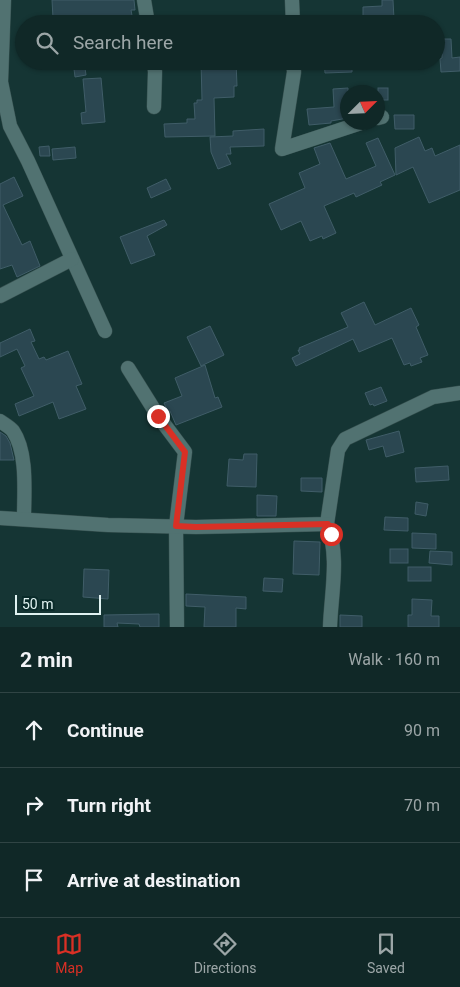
<!DOCTYPE html>
<html lang="en">
<head>
<meta charset="utf-8">
<style>
	:root { --surface:#102827; --page:#1e3433; --text:#f1f3f6; --muted:#9ca6a7; --line:#304444; --accent:#d93025 }
	body { margin:0; font-family:Roboto,sans-serif; background:var(--page); color:var(--text) }
	.compass { position:absolute; left:340px; top:85px; width:45px; height:45px; border-radius:50%; background:var(--surface); box-shadow:0 1px 4px #0004; rotate:66deg }
	.scale { position:absolute; left:15px; bottom:12px; width:86px; box-sizing:border-box; padding-left:5px; border:2px solid #e0f2f1; border-top:0; font-size:14px; line-height:18px; white-space:nowrap; color:#e0f2f1; -webkit-text-stroke:4px #0a2b2a; paint-order:stroke }
	.stop { position:absolute; width:15px; height:15px; margin:-11px; border:4px solid #d93025; border-radius:50%; background:#fff }
	.stop.end { background:#d93025; border-color:#fff; box-shadow:0 1px 5px #0008 }
	.list { margin:0; padding:0; list-style:none }
	h2 { display:flex; justify-content:space-between; align-items:center; height:65px; margin:0; padding:0 20px; font-size:21px }
	h2 small { font-size:16px; font-weight:400; color:var(--muted) }
	.list li { display:grid; grid-template-columns:32px 1fr auto; gap:15px; align-items:center; box-sizing:border-box; height:75px; padding:0 20px; border-top:1px solid var(--line) }
	.list b { display:block; font-size:19px; white-space:nowrap }
	.list em { font-size:16px; font-style:normal; color:var(--muted) }
	.icon { flex:none; width:28px; height:28px; fill:none; stroke:currentColor; stroke-width:2; stroke-linecap:round; stroke-linejoin:round }
	.map { position:relative; flex:none; width:460px; height:627px; overflow:hidden }
	.search { position:absolute; background:var(--surface); box-shadow:0 1px 4px #0004; left:15px; right:15px; top:15px; height:55px; display:flex; align-items:center; gap:12px; box-sizing:border-box; padding:0 18px; border-radius:28px; color:var(--muted); font-size:19px }
	.sheet { height:290px; background:var(--surface) }
	nav { display:flex; justify-content:space-around; align-items:center; box-sizing:border-box; height:70px; border-top:1px solid var(--line); background:var(--surface); font-size:14px; color:var(--muted) }
	nav a { display:grid; justify-items:center; gap:2px }
	nav .on { color:var(--accent) }
	.map>svg:first-child { display:block }
	.building { fill:#2b4751; stroke:#405d68 }
	.lines { fill:none; stroke-linecap:round; stroke-linejoin:round }
	.minor-casing { stroke:#36504f; stroke-width:15 }
	.minor { stroke:#517271; stroke-width:14 }
	.route { stroke:#d93025; stroke-width:6 }
</style>
</head>
<body>
<div class="map">
<svg width="460" height="627" viewBox="0 0 460 627">
	<rect width="100%" height="100%" fill="#153534"/>
	<g class="building">
		<path d="M52,0H134L135,10H131L133,21L111,24H72L71,17L53,18Z"/>
		<path d="M382,0H393L394,19L363,21V7L382,6Z"/>
		<path d="M442,39H451L452,58L460,57V71L441,72L440,59L442,58Z"/>
		<path d="M73,61H84L86,75L75,77Z"/>
		<path d="M201,61H236L237,86H234V97L214,98L215,136L165,137L164,124L187,123V119H195L194,103H197V100H202Z"/>
		<path d="M324,61H352V72L325,73Z"/>
		<path d="M101,78L105,122L82,124L81,113L86,112L83,79Z"/>
		<path d="M348,88V118L331,121V123L309,125L307,109L334,107L333,89Z"/>
		<rect x="378" y="88" width="10" height="12"/>
		<path d="M394,115H414V129H395Z"/>
		<path d="M264,129V146L230,147L231,154H226L231,164L218,169L211,152L210,137L233,136V131Z"/>
		<path d="M419,137L425,151L432,148L435,156L460,145V190L429,203L413,167L396,175L395,148Z"/>
		<path d="M378,138L395,175L380,182L382,185L356,197L354,193L324,206L336,233L323,239L322,236L310,241L301,221L281,230L269,204L305,188L299,173L320,164L314,148L330,143L346,179L376,166L366,143Z"/>
		<path d="M49,146L50,156H40L39,147Z"/>
		<path d="M75,147L76,158L53,160L52,149Z"/>
		<path d="M14,177L23,196L3,205L22,245L30,241L40,266L17,277L12,265L0,269V184Z"/>
		<path d="M166,179L171,189L151,198L147,188Z"/>
		<path d="M164,220L167,225L147,236L155,255L131,264L120,237Z"/>
		<path d="M364,302L375,325L411,308L419,325L416,327L428,355L420,358L422,362L411,366L410,363L404,365L392,338L359,352L353,339L296,366L292,358L300,354L298,350H300L299,348L348,327L341,313Z"/>
		<path d="M210,326L224,355L201,366L187,337Z"/>
		<path d="M30,329L35,341L31,342L39,359L44,357L46,360L68,351L82,384L76,386L86,409L59,419L53,402L19,416L15,404L34,396L21,368L25,366L17,349L0,357V343Z"/>
		<path d="M205,365L215,398L218,397L222,407L176,425L170,411L168,412L164,403L182,396L175,378Z"/>
		<path d="M381,387L387,401L374,406L373,404L370,405L365,393Z"/>
		<path d="M399,431L404,452L386,457L383,446L369,450L366,440Z"/>
		<path d="M0,432L6,436L10,443L14,460H0Z"/>
		<path d="M244,454H257L256,487L227,486L229,459L243,460Z"/>
		<path d="M448,466L449,480L416,482L415,468Z"/>
		<path d="M301,478H322V492L301,491Z"/>
		<path d="M257,495L277,496L276,516H257Z"/>
		<path d="M416,502L428,504L426,516L415,514Z"/>
		<path d="M385,517L408,518V531L384,530Z"/>
		<path d="M412,533L436,534V549L412,548Z"/>
		<path d="M294,541L320,542L319,575L293,574Z"/>
		<rect x="390" y="549" width="18" height="14"/>
		<path d="M430,551L452,552V565L429,563Z"/>
		<rect x="408" y="567" width="23" height="14"/>
		<path d="M84,569L109,570L108,599L83,597Z"/>
		<path d="M264,578L283,579L282,592L263,591Z"/>
		<path d="M186,594L246,597V609L236,608V627H204L205,607L186,606Z"/>
		<path d="M412,599L432,600L431,616H439V627H408V615H412Z"/>
		<path d="M159,614V627H140L139,624L117,623L118,627H104V615Z"/>
		<path d="M340,615L362,616V627H340Z"/>
	</g>
	<g class="lines">
		<defs>
			<g id="minor">
				<path d="M4,0L1,82L10,126L28,161L105,331"/>
				<path d="M144,0L148,24"/>
				<path d="M292,0L293,24"/>
				<path d="M154,61L155,72L154,107"/>
				<path d="M293,61L294,72L282,149L364,122"/>
				<path d="M378,118L382,117"/>
				<path d="M0,296L72,259"/>
				<path d="M128,368L158,416L185,452L176,526L177,627"/>
				<path d="M0,421C4,424 10,427 13,431C28,453 24,493 24,519"/>
				<path d="M0,518L108,525L196,527L327,524L338,450L345,439L433,397L460,393"/>
				<path d="M327,524C340,556 331,594 330,627"/>
			</g>
		</defs>
		<use href="#minor" class="minor-casing"/>
		<use href="#minor" class="minor"/>
	</g>
	<g class="lines">
		<path class="route" d="M158,416L185,452L176,526L196,527L328,524L331,534"/>
	</g>
</svg>
<svg class="compass" viewBox="-18 -18 36 36"><path d="M0-13l5 13h-10z" fill="#e53935"/><path d="M0 13l5-13h-10z" fill="#9ca6a7"/></svg>
<div class="scale">50 m</div>
<div class="stop" style="left:331px;top:534px"></div>
<div class="stop end" style="left:158px;top:416px"></div>
<div class="search"><svg class="icon" aria-label="search" viewBox="0 0 24 24"><circle cx="10" cy="10" r="6"/><path d="M15 15l6 6"/></svg>Search here</div>
</div>
<section class="sheet">
<h2>2 min<small>Walk · 160 m</small></h2>
<ul class="list">
<li><svg class="icon" aria-label="ahead" viewBox="0 0 24 24"><path d="M12 20V5M6 11l6-6 6 6"/></svg><div><b>Continue</b></div><em>90 m</em></li>
<li><svg class="icon" aria-label="right" viewBox="0 0 24 24"><path d="M7 20v-9h11M14 6l5 5-5 5"/></svg><div><b>Turn right</b></div><em>70 m</em></li>
<li><svg class="icon" aria-label="arrive" viewBox="0 0 24 24"><path d="M6 21V4h12l-3 4 3 4H6"/></svg><div><b>Arrive at destination</b></div></li>
</ul>
</section>
<nav>
<a class="on"><svg class="icon" aria-label="map" viewBox="0 0 24 24"><path d="M3 6l6-2 6 2 6-2v14l-6 2-6-2-6 2zM9 4v14M15 6v14"/></svg>Map</a>
<a><svg class="icon" aria-label="directions" viewBox="0 0 24 24"><path d="M12 3l9 9-9 9-9-9zM9 14v-3h6M13 9l2 2-2 2"/></svg>Directions</a>
<a><svg class="icon" aria-label="saved" viewBox="0 0 24 24"><path d="M7 4h10v16l-5-4-5 4z"/></svg>Saved</a>
</nav>
</body>
</html>
